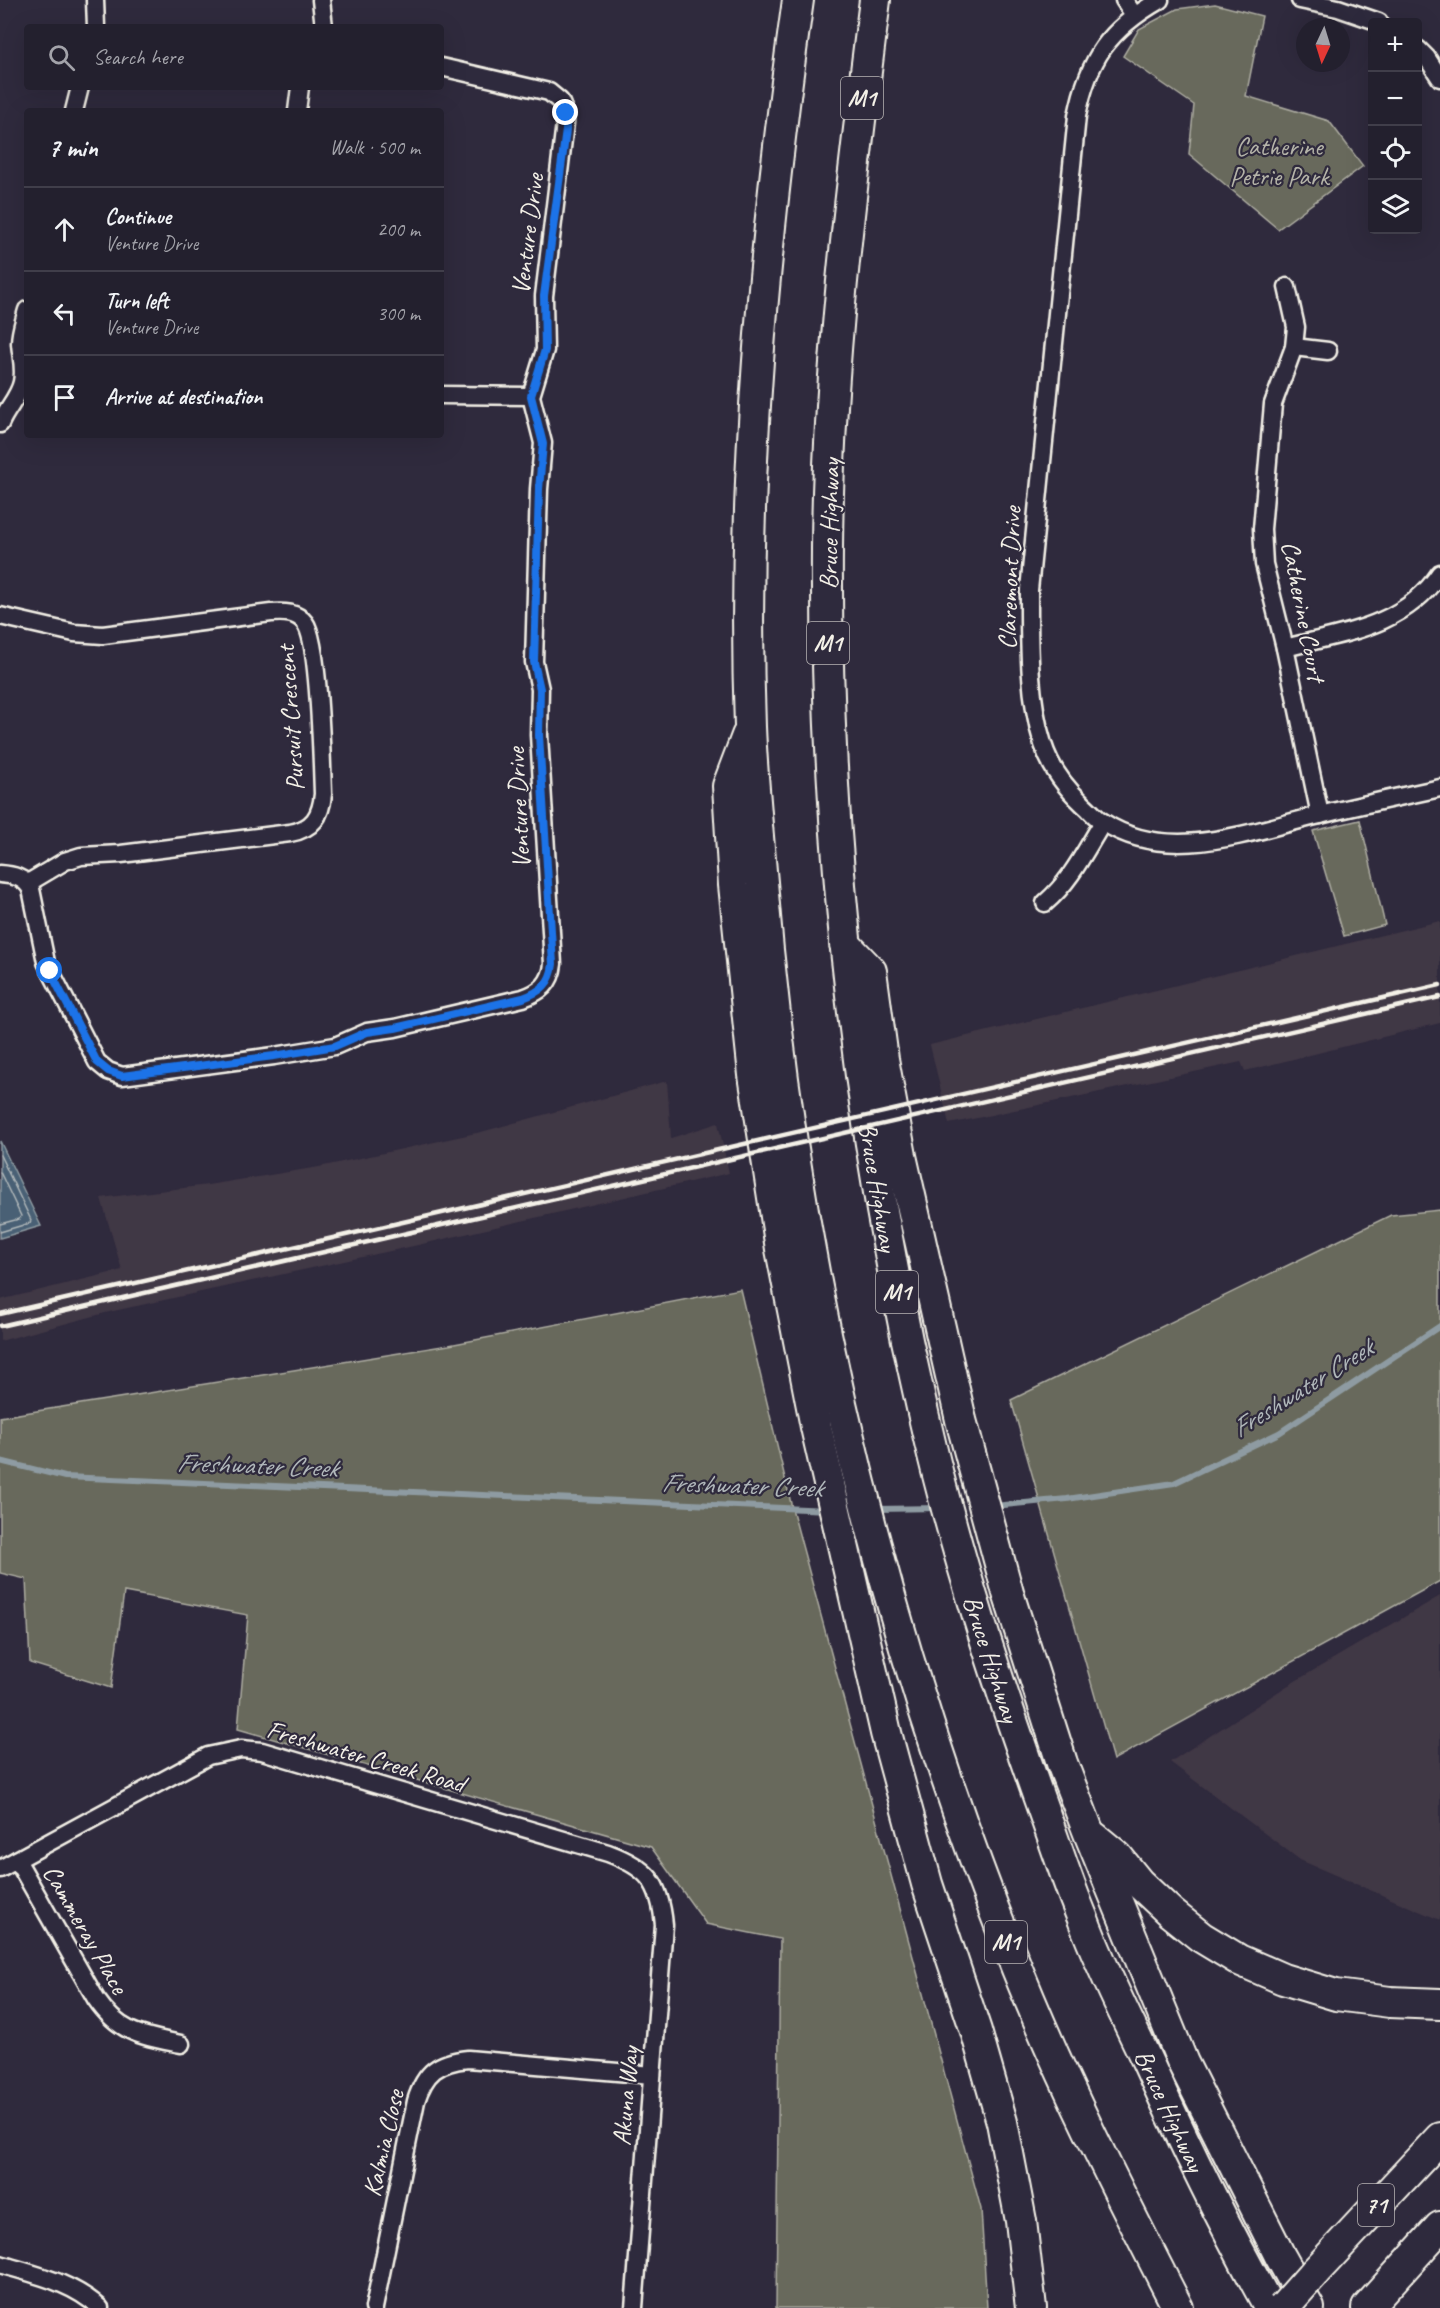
<!DOCTYPE html>
<html lang="en">
<head>
<meta charset="utf-8">
<style>
	:root { --surface:#23202e; --page:#2b2836; --text:#f1f3f6; --muted:#a3a3aa; --line:#403e4a }
	body { margin:0; font-family:Caveat,sans-serif; background:var(--page); color:var(--text) }
	.controls { position:absolute; right:18px; top:18px; display:grid; overflow:hidden; border-radius:6px; box-shadow:0 6px 24px #0002 }
	.controls button { width:54px; height:54px; display:grid; place-items:center; padding:0; border:0; border-bottom:2px solid var(--line); background:var(--surface); color:var(--text); font:30px sans-serif }
	.compass { position:absolute; left:1296px; top:18px; width:54px; height:54px; border-radius:50%; background:var(--surface); box-shadow:0 6px 24px #0002; rotate:184deg }
	.stop { position:absolute; width:18px; height:18px; margin:-14px; border:4px solid #1a73e8; border-radius:50%; background:#fff }
	.stop.end { background:#1a73e8; border-color:#fff; box-shadow:0 2px 6px #0008 }
	.list { margin:0; padding:0; list-style:none }
	h2 { display:flex; justify-content:space-between; align-items:center; height:78px; margin:0; padding:0 24px; font-size:26px }
	h2 small { font-size:20px; font-weight:400; color:var(--muted) }
	.list li { display:grid; grid-template-columns:39px 1fr auto; gap:18px; align-items:center; box-sizing:border-box; height:84px; padding:0 24px; border-top:2px solid var(--line) }
	.list b { display:block; font-size:22px; white-space:nowrap }
	.list p { margin:0; font-size:20px; white-space:nowrap; color:var(--muted) }
	.list em { font-size:20px; font-style:normal; color:var(--muted) }
	.icon { flex:none; width:33px; height:33px; fill:none; stroke:currentColor; stroke-width:2; stroke-linecap:round; stroke-linejoin:round }
	.map { position:relative; flex:none; width:1440px; height:2308px; overflow:hidden }
	.search { position:absolute; background:var(--surface); box-shadow:0 6px 24px #0002; left:24px; top:24px; width:420px; height:66px; display:flex; align-items:center; gap:15px; box-sizing:border-box; padding:0 21px; border-radius:6px; color:var(--muted); font-size:22px }
	.panel { position:absolute; background:var(--surface); box-shadow:0 6px 24px #0002; left:24px; top:108px; width:420px; height:330px; border-radius:6px }
	.map>svg:first-child { display:block }
	.built { fill:#413745 }
	.green { fill:#67695b; stroke:#aeada2; stroke-width:1.5 }
	.water { fill:#4a6174; stroke:#8e9ba2; stroke-width:1.5 }
	.lines { fill:none; stroke-linecap:round; stroke-linejoin:round }
	.shore { stroke:#b0b7ba; stroke-width:1.5 }
	.stream { stroke:#8e9ba2; stroke-width:6 }
	.street-casing { stroke:#f4f1e8; stroke-width:21 }
	.highway-casing { stroke:#f4f1e8; stroke-width:34 }
	.street { stroke:#2f2a3d; stroke-width:16 }
	.highway { stroke:#2f2a3d; stroke-width:30 }
	.rail { stroke:#f4f1e8; stroke-width:4.5 }
	.highway-bridge-casing { stroke:#f4f1e8; stroke-width:34; stroke-linecap:butt }
	.highway-bridge { stroke:#2f2a3d; stroke-width:30 }
	.route { stroke:#1a73e8; stroke-width:8 }
	.labels { text-anchor:middle; stroke-width:4.5; stroke-linejoin:round; paint-order:stroke }
	.shield { fill:#2f2a3d; stroke:#b9b5b5; stroke-width:1.5 }
	.shield-label { font-size:24px; font-weight:bold; fill:#f4f1e8 }
	.park-label { font-size:26px; fill:#b5b4a9; stroke:#2f2a3d }
	.street-label { font-size:26px; fill:#f4f1e8; stroke:#2f2a3d }
	.water-label { font-size:27px; font-style:italic; fill:#b0b7ba; stroke:#2f2a3d }
</style>
</head>
<body>
<div class="map">
<svg width="1440" height="2308" viewBox="0 0 1440 2308">
	<rect width="100%" height="100%" fill="#2f2a3d"/>
	<filter id="ink" filterUnits="userSpaceOnUse"><feTurbulence type="fractalNoise" baseFrequency=".0167" numOctaves="2"/><feDisplacementMap in="SourceGraphic" scale="12" xChannelSelector="R" yChannelSelector="G"/><feConvolveMatrix kernelMatrix="1 2 1 2 8 2 1 2 1" color-interpolation-filters="sRGB"/></filter>
	<g filter="url(#ink)">
		<g class="built">
			<path d="M1440,921V1023L1245,1071L1241,1062L949,1124L930,1045Z"/>
			<path d="M667,1081L671,1138L718,1123L729,1173L418,1245L109,1312L0,1341V1300L122,1270L101,1198L208,1185L319,1167L481,1132Z"/>
			<path d="M1440,1596V1920L1300,1860L1170,1762L1287,1686Z"/>
		</g>
		<g class="green">
			<path d="M1215,4L1262,16L1246,96L1329,121L1363,166L1278,229L1189,154L1194,105L1123,56L1139,29L1177,9Z"/>
			<path d="M1360,820L1385,925L1344,936L1313,831Z"/>
			<path d="M1440,1210V1581L1113,1760L1011,1400L1391,1215Z"/>
			<path d="M740,1289L793,1512L981,2209L987,2308H776L780,1939L706,1924L651,1847L238,1729L248,1615L124,1592L111,1688L30,1663L26,1579L0,1573V1417L449,1345Z"/>
		</g>
		<path class="water" d="M0,1141L41,1226L0,1238Z"/>
		<g class="lines">
			<g class="shore">
				<path d="M0,1155L31,1220L30,1223L0,1232"/>
				<path d="M0,1172L21,1216L19,1219L0,1224"/>
			</g>
			<g class="stream">
				<path d="M0,1461L65,1477L828,1510"/>
				<path d="M994,1506L1067,1499L1174,1483L1279,1433L1440,1326"/>
				<path d="M877,1509L939,1508"/>
			</g>
			<defs>
				<g id="street">
					<path d="M95,0L96,27"/>
					<path d="M321,0L324,27"/>
					<path d="M1124,0L1134,15"/>
					<path d="M1160,0C1109,29 1088,59 1077,116L1029,590C1029,641 1028,696 1043,744C1050,767 1066,788 1083,804C1090,810 1096,818 1103,822C1169,865 1251,831 1320,815C1360,805 1400,797 1440,788"/>
					<path d="M1300,0L1338,8L1379,22"/>
					<path d="M1418,49L1427,58L1440,78"/>
					<path d="M74,111L80,87"/>
					<path d="M297,111L300,87"/>
					<path d="M1287,287L1296,327L1294,347L1273,404L1262,529L1264,564L1285,648L1320,815"/>
					<path d="M1294,347L1328,351"/>
					<path d="M441,395L531,396"/>
					<path d="M0,424C6,409 19,397 22,382C25,368 21,357 20,343C20,332 24,321 27,310"/>
					<path d="M0,616L74,633L103,635L271,613C284,612 297,612 305,623C319,641 322,764 323,794C321,816 313,829 290,833L121,854L81,856L65,861L28,883"/>
					<path d="M1285,648C1343,633 1404,627 1440,573"/>
					<path d="M0,874C13,875 24,877 31,889L46,962L97,1062L108,1071L122,1076L274,1056L335,1046L367,1032L395,1028L523,998C540,992 551,984 553,964L539,735L540,689L534,662L539,489L543,443L531,396L545,350L544,296L566,115L560,101L549,92L441,67"/>
					<path d="M1045,903C1071,881 1085,851 1103,822"/>
					<path d="M17,1860L96,1999C120,2034 142,2036 181,2044"/>
					<path d="M0,1869L208,1756L241,1749L262,1751L608,1853C648,1868 660,1882 664,1925L634,2308"/>
					<path d="M0,2264C36,2275 72,2282 100,2308"/>
					<path d="M374,2308L416,2101C425,2072 438,2062 468,2059L652,2075"/>
				</g>
				<g id="highway">
					<path d="M798,0C764,241 741,484 750,727C752,775 757,823 761,871C790,1241 873,1605 1010,1951C1058,2074 1118,2191 1178,2308"/>
					<path id="s1" d="M875,0C852,182 828,365 827,549C825,841 858,1133 924,1417C955,1553 999,1687 1046,1818C1058,1852 1069,1886 1083,1919C1101,1968 1125,2014 1147,2061C1185,2145 1225,2228 1270,2308"/>
					<path d="M747,736L728,786L734,885L754,1075L781,1249L816,1427L886,1733L927,1884L976,2031L1002,2122L1021,2221L1031,2308"/>
					<path d="M845,944L871,971L883,1059L901,1156L961,1420L1008,1593L1062,1763L1089,1833L1183,2063L1280,2256L1309,2308"/>
					<path d="M1094,1837L1117,1856L1139,1883L1171,1913L1201,1937L1239,1960L1283,1979L1336,1995L1390,2002L1440,2004"/>
					<path d="M1314,2273L1440,2138"/>
					<path d="M1367,2308L1440,2227"/>
				</g>
			</defs>
			<use href="#street" class="street-casing"/>
			<use href="#highway" class="highway-casing"/>
			<use href="#street" class="street"/>
			<use href="#highway" class="highway"/>
			<g class="rail">
				<path d="M0,1314L1440,985"/>
				<path d="M0,1326L1440,997"/>
			</g>
			<defs>
				<path id="highway-bridge" d="M1283,2308L1314,2273"/>
			</defs>
			<use href="#highway-bridge" class="highway-bridge-casing"/>
			<use href="#highway-bridge" class="highway-bridge"/>
		</g>
	</g>
	<g class="lines" filter="url(#ink)">
		<path class="route" d="M50,971L97,1062L108,1071L122,1076L274,1056L335,1046L367,1032L395,1028L523,998C540,992 551,984 553,964L539,735L540,689L534,662L539,489L543,444L531,396L545,350L544,296L566,130V113"/>
	</g>
	<g class="labels">
		<g class="shield">
			<rect x="841" y="77" width="42" height="42" rx="4.5"/>
			<rect x="807" y="622" width="42" height="42" rx="4.5"/>
			<rect x="876" y="1271" width="42" height="42" rx="4.5"/>
			<rect x="985" y="1921" width="42" height="42" rx="4.5"/>
			<rect x="1358" y="2184" width="36" height="42" rx="4.5"/>
		</g>
		<g class="shield-label">
			<text x="862" y="106">M1</text>
			<text x="828" y="651">M1</text>
			<text x="897" y="1300">M1</text>
			<text x="1006" y="1950">M1</text>
			<text x="1376" y="2213">71</text>
		</g>
		<g class="park-label">
			<text x="1279" y="155">Catherine<tspan x="1279" dy="30">Petrie Park</tspan></text>
		</g>
		<g class="street-label">
			<text transform="translate(527 234) rotate(-83)" y="9">Venture Drive</text>
			<text transform="translate(829 524) rotate(-89)" y="9">Bruce Highway</text>
			<text transform="translate(1009 578) rotate(-88)" y="9">Claremont Drive</text>
			<text transform="translate(1304 611) rotate(79)" y="9">Catherine Court</text>
			<text transform="translate(290 718) rotate(-94)" y="9">Pursuit Crescent</text>
			<text transform="translate(518 808) rotate(-93)" y="9">Venture Drive</text>
			<text dy="9" stroke="none"><textPath href="#s1" startOffset="1192">Bruce Highway</textPath></text>
			<text dy="9" stroke="none"><textPath href="#s1" startOffset="1678">Bruce Highway</textPath></text>
			<text transform="translate(366 1756) rotate(16)" y="9">Freshwater Creek Road</text>
			<text transform="translate(86 1929) rotate(60)" y="9">Cammeray Place</text>
			<text transform="translate(625 2096) rotate(-85)" y="9">Akuna Way</text>
			<text dy="9" stroke="none"><textPath href="#s1" startOffset="2164">Bruce Highway</textPath></text>
			<text transform="translate(383 2143) rotate(-77)" y="9">Kalmia Close</text>
		</g>
		<g class="water-label">
			<text transform="translate(1302 1388) rotate(-32)" y="9">Freshwater Creek</text>
			<text transform="translate(257 1465) rotate(2)" y="9">Freshwater Creek</text>
			<text transform="translate(742 1485) rotate(2)" y="9">Freshwater Creek</text>
		</g>
	</g>
</svg>
<div class="controls">
<button>+</button>
<button>−</button>
<button><svg class="icon" aria-label="locate" viewBox="0 0 24 24"><circle cx="12" cy="12" r="6"/><path d="M12 2v4M12 18v4M2 12h4M18 12h4"/></svg></button>
<button><svg class="icon" aria-label="layers" viewBox="0 0 24 24"><path d="M12 4l9 5-9 5-9-5zM3 14l9 5 9-5"/></svg></button>
</div>
<svg class="compass" viewBox="-18 -18 36 36"><path d="M0-13l5 13h-10z" fill="#e53935"/><path d="M0 13l5-13h-10z" fill="#a3a3aa"/></svg>
<div class="stop" style="left:50px;top:971px"></div>
<div class="stop end" style="left:566px;top:113px"></div>
<div class="search"><svg class="icon" aria-label="search" viewBox="0 0 24 24"><circle cx="10" cy="10" r="6"/><path d="M15 15l6 6"/></svg>Search here</div>
<section class="panel">
<h2>7 min<small>Walk · 500 m</small></h2>
<ul class="list">
<li><svg class="icon" aria-label="ahead" viewBox="0 0 24 24"><path d="M12 20V5M6 11l6-6 6 6"/></svg><div><b>Continue</b><p>Venture Drive</p></div><em>200 m</em></li>
<li><svg class="icon" aria-label="left" viewBox="0 0 24 24"><path d="M17 20v-9H6M10 6l-5 5 5 5"/></svg><div><b>Turn left</b><p>Venture Drive</p></div><em>300 m</em></li>
<li><svg class="icon" aria-label="arrive" viewBox="0 0 24 24"><path d="M6 21V4h12l-3 4 3 4H6"/></svg><div><b>Arrive at destination</b></div></li>
</ul>
</section>
</div>
</body>
</html>
